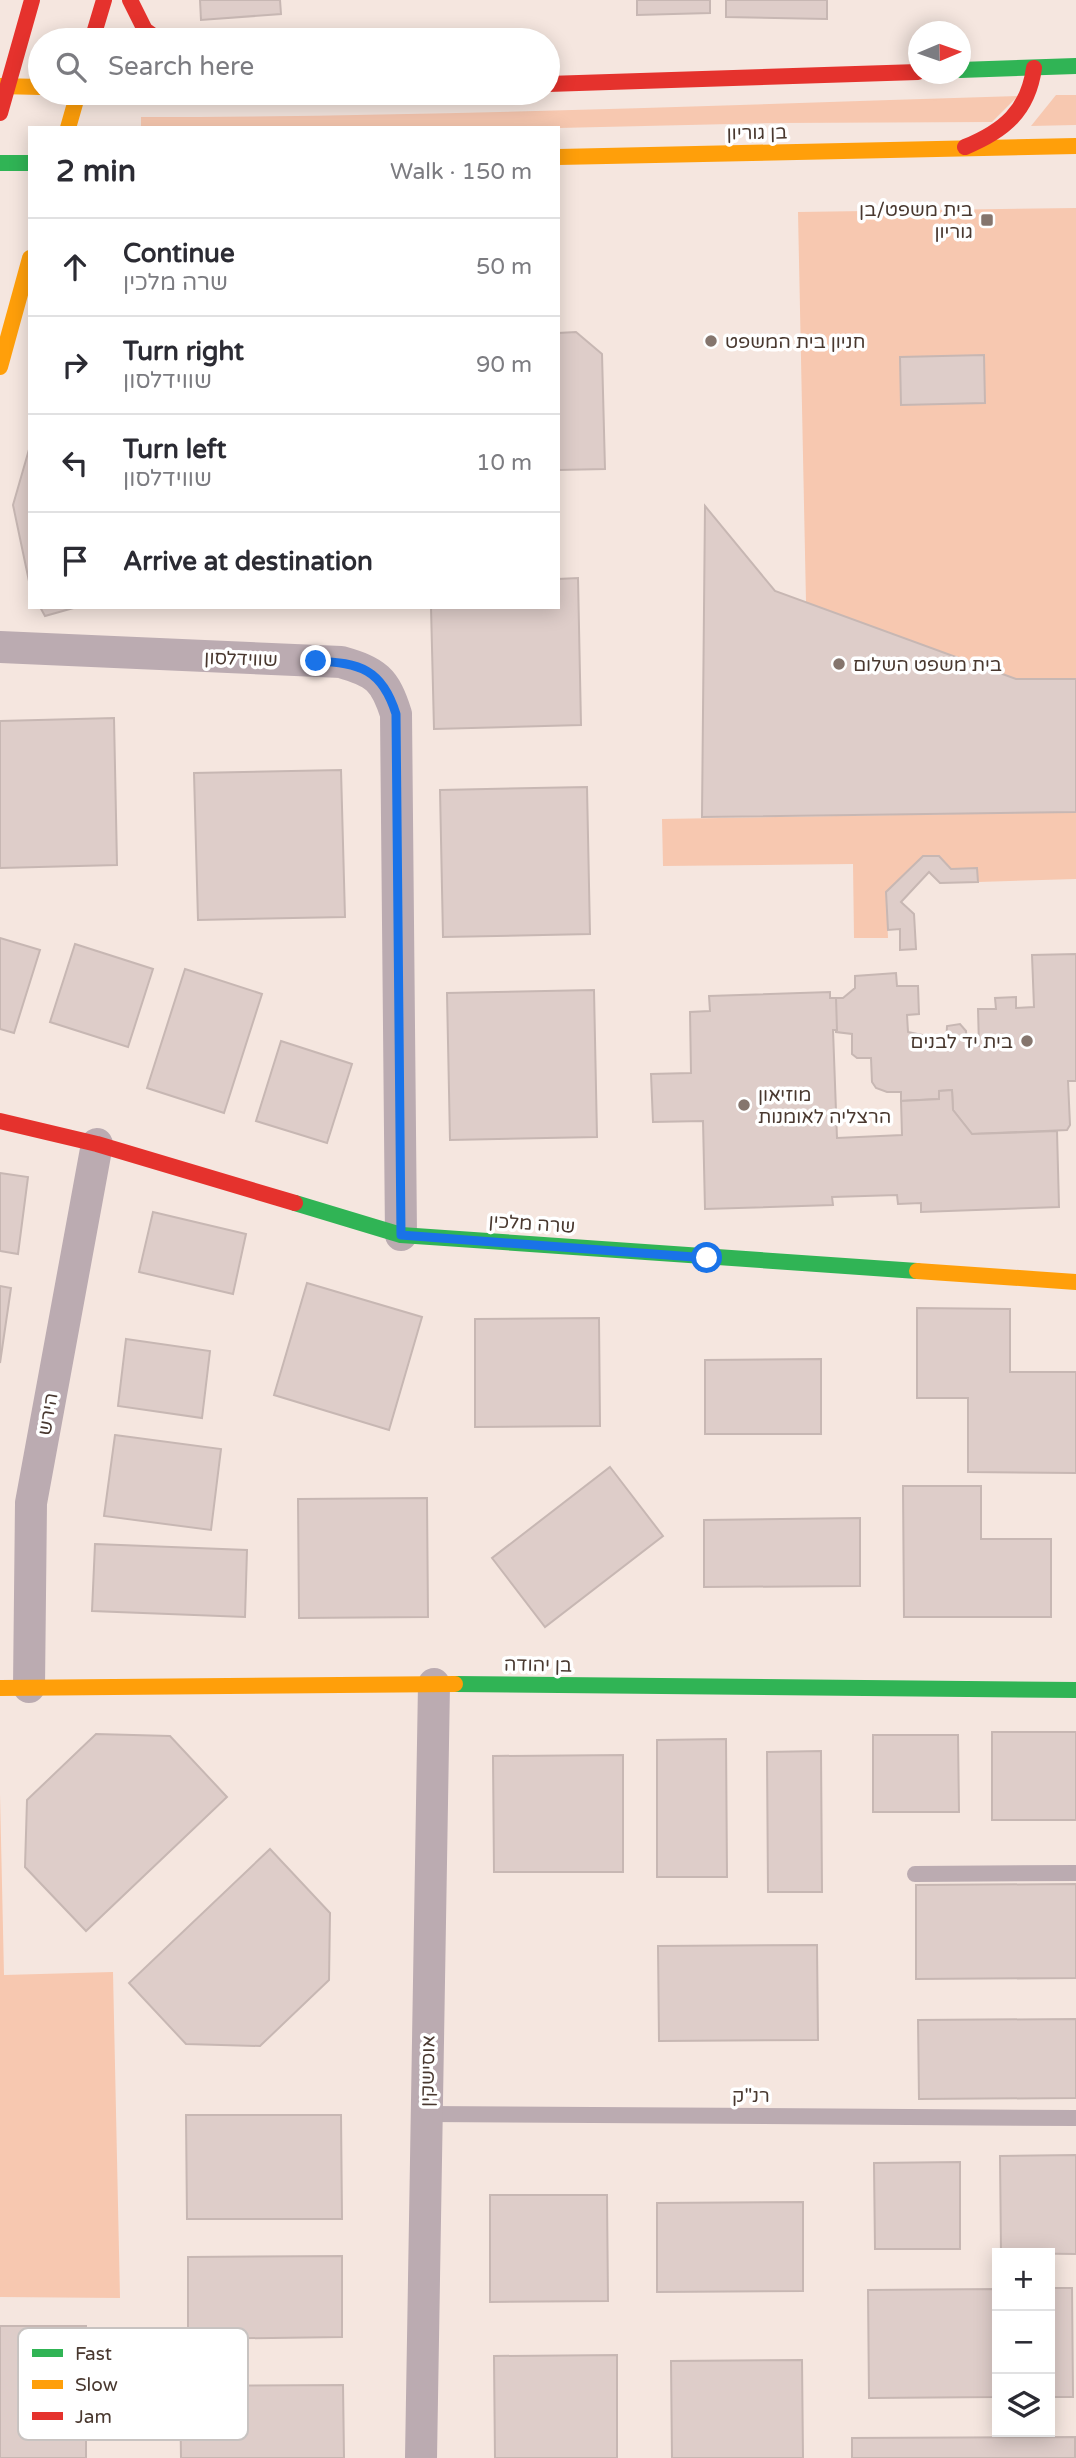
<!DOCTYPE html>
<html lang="en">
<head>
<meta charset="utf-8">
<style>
	:root { --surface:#fff; --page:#f7f7f7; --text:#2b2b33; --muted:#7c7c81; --line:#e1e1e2 }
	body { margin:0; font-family:"Varela Round","Noto Sans Hebrew",sans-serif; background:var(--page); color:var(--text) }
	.controls { position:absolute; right:21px; bottom:21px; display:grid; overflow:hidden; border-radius:0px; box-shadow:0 4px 18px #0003 }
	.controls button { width:63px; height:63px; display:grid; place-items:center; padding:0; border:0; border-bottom:2px solid var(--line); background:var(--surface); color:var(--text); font:35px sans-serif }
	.compass { position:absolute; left:908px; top:21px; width:63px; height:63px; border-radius:50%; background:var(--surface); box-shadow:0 4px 18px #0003; rotate:88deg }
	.stop { position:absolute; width:21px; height:21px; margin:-16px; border:5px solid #1a73e8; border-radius:50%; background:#fff }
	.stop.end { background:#1a73e8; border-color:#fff; box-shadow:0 2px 7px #0008 }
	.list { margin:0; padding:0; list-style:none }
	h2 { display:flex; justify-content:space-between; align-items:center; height:91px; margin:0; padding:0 28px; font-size:30px }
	h2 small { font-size:23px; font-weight:400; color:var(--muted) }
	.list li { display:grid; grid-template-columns:46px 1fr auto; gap:21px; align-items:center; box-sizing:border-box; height:98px; padding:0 28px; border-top:2px solid var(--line) }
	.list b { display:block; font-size:26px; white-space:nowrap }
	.list p { margin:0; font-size:23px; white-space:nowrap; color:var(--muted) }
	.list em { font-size:23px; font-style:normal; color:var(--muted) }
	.icon { flex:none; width:38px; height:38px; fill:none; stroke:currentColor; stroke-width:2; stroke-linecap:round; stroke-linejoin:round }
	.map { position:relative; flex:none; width:1076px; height:2458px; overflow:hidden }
	.search { position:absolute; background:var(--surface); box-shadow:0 4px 18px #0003; left:28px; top:28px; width:532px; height:77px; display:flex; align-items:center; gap:18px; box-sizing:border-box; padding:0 24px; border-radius:38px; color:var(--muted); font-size:26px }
	.panel { position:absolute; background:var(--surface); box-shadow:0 4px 18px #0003; left:28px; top:126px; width:532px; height:483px; border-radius:0px }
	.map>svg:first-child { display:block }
	.green { fill:#f7c8b0 }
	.building { fill:#decdc9; stroke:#c7b7b3; stroke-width:2 }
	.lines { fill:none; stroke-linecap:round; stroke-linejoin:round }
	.lane { stroke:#bbabb1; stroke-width:16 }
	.street { stroke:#bbabb1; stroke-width:32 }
	.fast { stroke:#30b455; stroke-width:16 }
	.slow { stroke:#ff9f0a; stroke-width:16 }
	.jam { stroke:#e5322d; stroke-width:16 }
	.route { stroke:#1a73e8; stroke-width:9 }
	.poi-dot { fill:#85756d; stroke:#fff; stroke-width:2.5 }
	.labels { text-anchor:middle; stroke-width:7; stroke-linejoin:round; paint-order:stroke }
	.street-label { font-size:19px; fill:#49382f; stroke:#fff }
	.poi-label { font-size:19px; fill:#49382f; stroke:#fff; text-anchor:start }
	.key { fill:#fff; stroke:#c8c3c1; stroke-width:2 }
	.key-label { font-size:19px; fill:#49382f }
</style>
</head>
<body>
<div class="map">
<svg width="1076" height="2458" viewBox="0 0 1076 2458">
	<rect width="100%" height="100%" fill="#f5e6df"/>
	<g class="green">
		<path d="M1056,95H1076V125L1031,126Z"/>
		<path d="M1018,96L992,122L777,123L558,128H141V117C434,117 726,105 1018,96Z"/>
		<path d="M1076,208V679H1016L806,602L798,212Z"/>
		<path d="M1076,812V879L978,882L977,868L951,869L939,856H923L886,892L888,938H854L853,864L663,866L662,819Z"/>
		<path d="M0,1794L4,1975L113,1972L120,2298L0,2297Z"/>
	</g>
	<g class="building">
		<path d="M200,0H280L281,14L201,20Z"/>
		<path d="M637,0H710V13L637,15Z"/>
		<path d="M726,0H827V19L726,17Z"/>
		<path d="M576,332L602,354L605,469L558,470V333Z"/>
		<path d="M984,355L985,403L901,405L900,357Z"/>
		<path d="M30,446V586L13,505Z"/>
		<path d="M705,506L775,591L1016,679H1076V812L702,817Z"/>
		<path d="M578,578L581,725L434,729L431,607H558V579Z"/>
		<path d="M40,607H77L45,616Z"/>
		<path d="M114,718L117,865L0,868V721Z"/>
		<path d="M341,770L345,917L198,920L194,773Z"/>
		<path d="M587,787L590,934L443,937L440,790Z"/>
		<path d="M923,856H939L951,869L977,868L978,882L940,883L929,872L901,902L914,914L916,949L900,950V929L888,930L886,892Z"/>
		<path d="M0,938L40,950L14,1033L0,1029Z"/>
		<path d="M75,944L153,969L128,1047L50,1022Z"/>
		<path d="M1076,954V1081H1068L1070,1125L1067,1130L972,1134L953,1110L952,1090L939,1091V1099L901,1101V1092H887L876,1088L872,1082L871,1058H857L852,1054V1034L836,1032V998H843L855,988V976L896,973L897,986H918L919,1014L907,1015L908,1032L922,1035L934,1048L946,1047L947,1026L960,1024L966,1031L967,1046H979L978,1009H996L995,998L1016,997V1008L1034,1007L1032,955Z"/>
		<path d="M185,969L262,994L224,1113L147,1088Z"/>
		<path d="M594,990L597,1137L450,1140L447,993Z"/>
		<path d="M830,992V998H836L837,1030H833L837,1138L902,1135L901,1101L939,1099V1091L952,1090L953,1110L972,1134L1057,1131L1059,1207L921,1212V1203L898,1204L897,1195L832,1197L833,1205L705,1209L703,1121L653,1122L651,1074L691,1073L690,1012L710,1011L709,996Z"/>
		<path d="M281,1041L352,1064L327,1143L256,1121Z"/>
		<path d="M0,1173L28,1177L18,1254L0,1251Z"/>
		<path d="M153,1212L246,1234L233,1294L139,1272Z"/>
		<path d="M307,1283L422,1317L389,1430L274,1395Z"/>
		<path d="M0,1286L11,1288L0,1363Z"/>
		<path d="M917,1308L1010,1309V1372H1076V1473L968,1472V1398H917Z"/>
		<path d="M599,1318L600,1426L475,1427V1319Z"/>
		<path d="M126,1339L210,1351L202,1418L118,1406Z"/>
		<path d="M821,1359V1434H705V1360Z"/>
		<path d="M115,1435L221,1449L211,1530L104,1516Z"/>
		<path d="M610,1467L663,1536L545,1627L492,1558Z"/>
		<path d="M903,1486H981V1539H1051V1617H904Z"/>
		<path d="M427,1498L428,1617L299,1618L298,1499Z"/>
		<path d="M860,1518V1586L704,1587V1520Z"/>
		<path d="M95,1544L247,1550L245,1617L92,1611Z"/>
		<rect x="992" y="1732" width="84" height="88"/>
		<path d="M96,1734L170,1736L227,1797L86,1931L25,1867L27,1800Z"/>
		<path d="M873,1735H958L959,1812H873Z"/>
		<path d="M726,1739L727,1877H657V1740Z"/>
		<path d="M821,1751L822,1892H768L767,1752Z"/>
		<path d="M623,1755V1872H494L493,1756Z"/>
		<path d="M270,1849L330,1913L329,1980L260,2046L186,2044L129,1983Z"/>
		<path d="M1076,1884V1978L916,1979V1885Z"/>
		<path d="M817,1945L818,2040L659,2041L658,1946Z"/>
		<path d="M1076,2019V2098L919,2099L918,2020Z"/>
		<path d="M186,2115H341L342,2219H187Z"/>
		<path d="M1076,2155V2254L1001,2253L1000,2156Z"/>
		<path d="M960,2162V2249H875L874,2163Z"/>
		<path d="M490,2195H607L608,2301L490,2302Z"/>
		<path d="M803,2202V2291L657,2292V2203Z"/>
		<path d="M342,2256V2337L188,2339V2257Z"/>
		<path d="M1050,2288H1072L1073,2397H1050Z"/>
		<path d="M997,2289V2397L869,2398L868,2290Z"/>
		<rect x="0" y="2326" width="86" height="132"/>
		<path d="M617,2355V2458H495L494,2356Z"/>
		<path d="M802,2360L803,2458H672L671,2361Z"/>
		<path d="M343,2385L344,2458H181L180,2386Z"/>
		<path d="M1075,2437V2458H852V2438Z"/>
	</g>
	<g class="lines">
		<g class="lane">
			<path d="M915,1874L1076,1873"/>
			<path d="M426,2114L1076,2118"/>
		</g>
		<g class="street">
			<path d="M0,647L341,662C376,672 385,679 396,714L401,1235"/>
			<path d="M29,1687L31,1503L97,1144"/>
			<path d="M421,2458L434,1684"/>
		</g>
		<g class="fast">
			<path d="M960,70L1076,66"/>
			<path d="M0,163H30"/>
			<path d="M295,1203L401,1235L917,1271"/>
			<path d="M455,1684L1076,1690"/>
		</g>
		<g class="slow">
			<path d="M0,86L40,87"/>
			<path d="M68,128L78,93"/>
			<path d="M558,157L1076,146"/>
			<path d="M0,367L30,258"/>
			<path d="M917,1271L1076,1282"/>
			<path d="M0,1688L455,1684"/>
		</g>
		<g class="jam">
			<path d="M130,0L145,30L159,40"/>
			<path d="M92,40L104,0"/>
			<path d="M548,84L918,72"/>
			<path d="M0,113L32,0"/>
			<path d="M965,147C1004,131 1028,111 1034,68"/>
			<path d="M0,1121L97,1144L295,1203"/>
		</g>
	</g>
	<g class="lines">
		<path class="route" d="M316,661C360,663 382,669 396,714L401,1235L707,1258"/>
	</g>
	<g class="poi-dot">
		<rect x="980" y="213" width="14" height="14" rx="3.5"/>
		<circle cx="711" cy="341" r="7"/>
		<circle cx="839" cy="664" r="7"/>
		<circle cx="1027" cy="1041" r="7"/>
		<circle cx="744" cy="1105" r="7"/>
	</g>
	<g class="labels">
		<g class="street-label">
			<text transform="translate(757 132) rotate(-1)" y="7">בן גוריון</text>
			<text transform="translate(241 658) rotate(2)" y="7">שווידלסון</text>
			<text transform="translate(532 1223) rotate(4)" y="7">שרה מלכין</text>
			<text transform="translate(47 1414) rotate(-80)" y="7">הירש</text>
			<text transform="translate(538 1664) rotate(1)" y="7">בן יהודה</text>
			<text transform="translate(427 2071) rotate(-89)" y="7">אוסישקין</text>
			<text x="751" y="2102">רנ"ק</text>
		</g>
		<g class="poi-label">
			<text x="973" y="216" text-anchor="end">בית משפט/בן<tspan x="973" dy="22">גוריון</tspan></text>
			<text x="725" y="348">חניון בית המשפט</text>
			<text x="853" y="671">בית משפט השלום</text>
			<text x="1013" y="1048" text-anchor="end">בית יד לבנים</text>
			<text x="758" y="1101">מוזיאון<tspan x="758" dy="22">הרצליה לאומנות</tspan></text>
		</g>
	</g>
	<rect x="18" y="2328" width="230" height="112" rx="10" class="key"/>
	<rect x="32" y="2349" width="31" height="8" fill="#30b455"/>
	<rect x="32" y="2380" width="31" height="9" fill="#ff9f0a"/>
	<rect x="32" y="2412" width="31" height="8" fill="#e5322d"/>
	<g class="key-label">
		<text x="75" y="2360">Fast</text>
		<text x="75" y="2391">Slow</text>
		<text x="75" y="2423">Jam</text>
	</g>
</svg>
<div class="controls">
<button>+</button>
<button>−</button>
<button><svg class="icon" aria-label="layers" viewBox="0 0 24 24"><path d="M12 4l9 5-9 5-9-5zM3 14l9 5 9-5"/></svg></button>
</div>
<svg class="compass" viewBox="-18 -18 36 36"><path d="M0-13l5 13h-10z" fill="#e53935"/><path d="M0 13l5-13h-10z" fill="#7c7c81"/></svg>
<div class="stop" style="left:707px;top:1258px"></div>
<div class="stop end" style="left:316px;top:661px"></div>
<div class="search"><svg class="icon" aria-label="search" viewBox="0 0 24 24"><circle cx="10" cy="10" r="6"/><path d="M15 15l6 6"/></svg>Search here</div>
<section class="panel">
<h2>2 min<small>Walk · 150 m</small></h2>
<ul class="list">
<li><svg class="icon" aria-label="ahead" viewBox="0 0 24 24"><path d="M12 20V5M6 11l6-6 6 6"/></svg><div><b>Continue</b><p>שרה מלכין</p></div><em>50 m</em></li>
<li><svg class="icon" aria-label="right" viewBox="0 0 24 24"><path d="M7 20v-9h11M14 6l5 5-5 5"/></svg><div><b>Turn right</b><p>שווידלסון</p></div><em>90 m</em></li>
<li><svg class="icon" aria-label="left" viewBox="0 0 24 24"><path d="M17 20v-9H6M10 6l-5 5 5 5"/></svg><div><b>Turn left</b><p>שווידלסון</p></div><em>10 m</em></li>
<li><svg class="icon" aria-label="arrive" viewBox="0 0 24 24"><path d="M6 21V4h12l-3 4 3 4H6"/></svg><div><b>Arrive at destination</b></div></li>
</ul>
</section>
</div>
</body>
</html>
